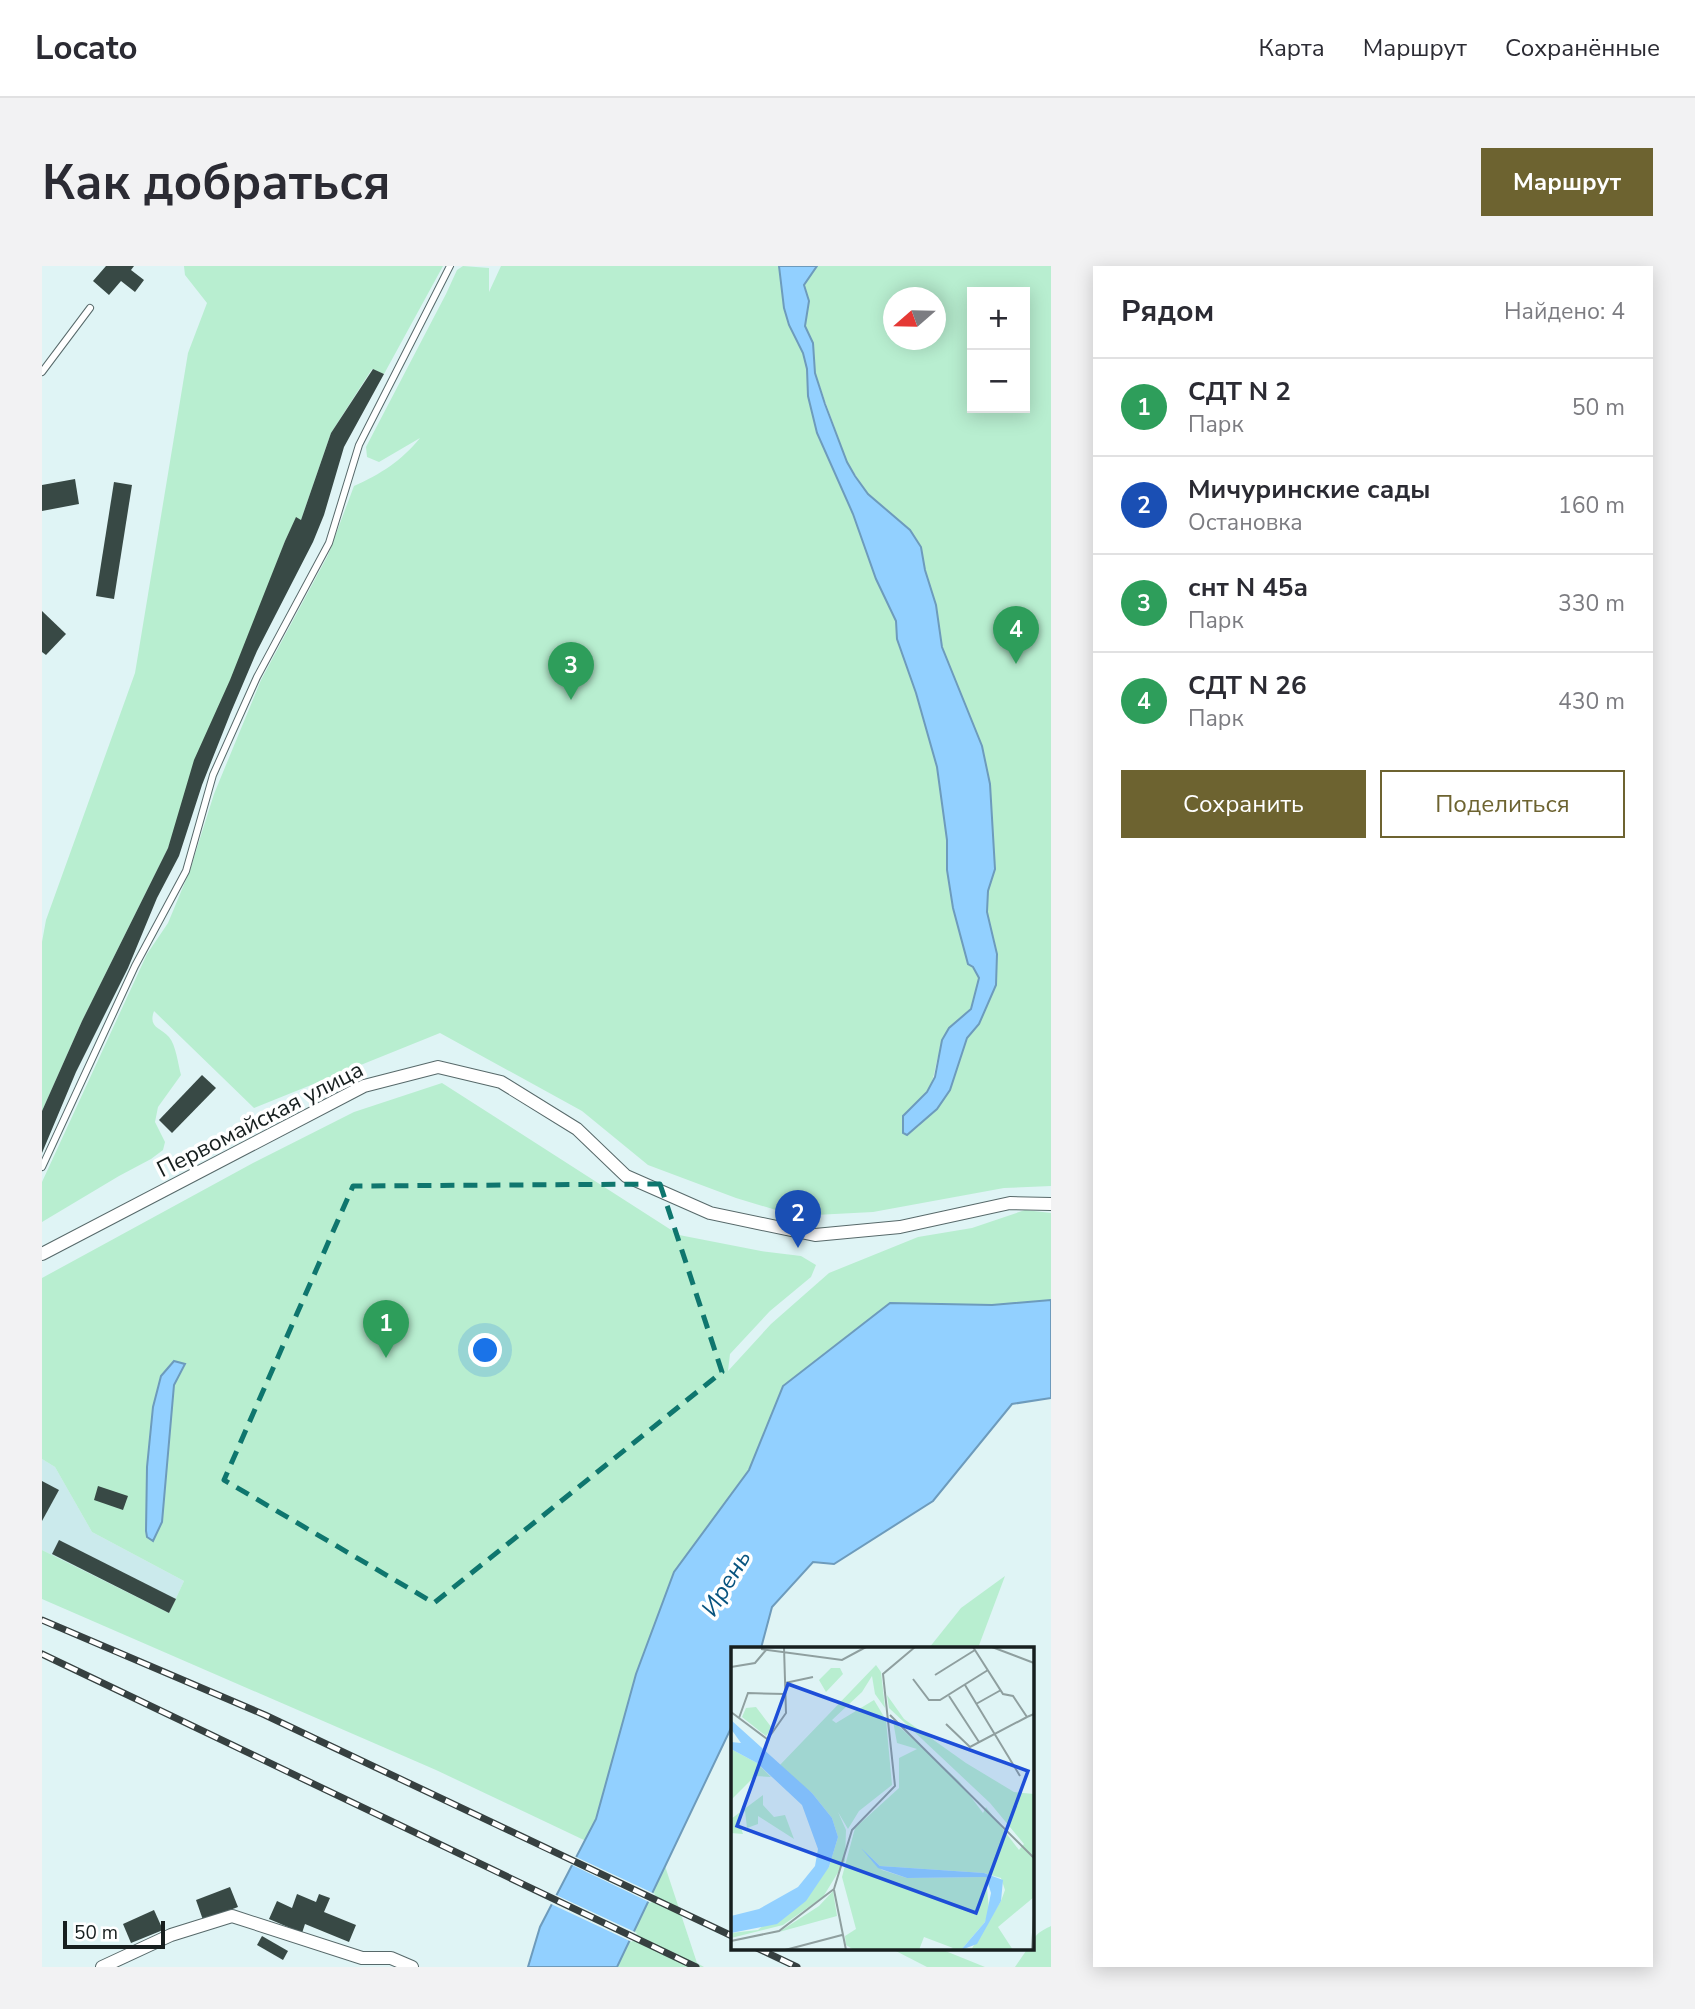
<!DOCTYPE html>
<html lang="ru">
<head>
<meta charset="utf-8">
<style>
	:root { --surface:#fff; --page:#f2f2f3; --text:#2b2b33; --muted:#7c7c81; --line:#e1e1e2; --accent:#6d6330 }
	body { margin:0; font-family:"Nunito Sans",sans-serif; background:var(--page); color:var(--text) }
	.controls { position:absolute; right:21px; top:21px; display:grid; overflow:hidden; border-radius:0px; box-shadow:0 4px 18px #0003 }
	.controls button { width:63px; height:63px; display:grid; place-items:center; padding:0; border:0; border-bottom:2px solid var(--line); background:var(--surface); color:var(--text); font:35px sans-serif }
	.compass { position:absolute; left:841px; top:21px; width:63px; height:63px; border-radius:50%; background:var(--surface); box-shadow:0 4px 18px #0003; rotate:250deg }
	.scale { position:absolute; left:21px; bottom:18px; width:102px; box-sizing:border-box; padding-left:7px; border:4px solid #171f1f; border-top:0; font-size:19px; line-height:24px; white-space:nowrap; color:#171f1f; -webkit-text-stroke:5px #fff; paint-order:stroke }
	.you { position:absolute; left:444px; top:1085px; width:24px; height:24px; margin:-18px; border:5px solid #fff; border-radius:50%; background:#1a73e8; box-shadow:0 0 0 10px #1a73e833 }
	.badge { display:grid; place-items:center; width:46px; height:46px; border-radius:50%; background:var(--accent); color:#fff; font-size:23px; font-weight:700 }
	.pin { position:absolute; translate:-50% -58px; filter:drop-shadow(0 2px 4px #0008) }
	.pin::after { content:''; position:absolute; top:37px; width:24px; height:21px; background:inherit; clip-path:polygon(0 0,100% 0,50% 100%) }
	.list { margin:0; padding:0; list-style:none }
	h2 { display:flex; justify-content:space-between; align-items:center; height:91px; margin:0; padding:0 28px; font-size:30px }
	h2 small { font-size:23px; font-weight:400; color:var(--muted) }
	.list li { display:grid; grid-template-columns:46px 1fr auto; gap:21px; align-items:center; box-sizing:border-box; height:98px; padding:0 28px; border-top:2px solid var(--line) }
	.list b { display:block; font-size:26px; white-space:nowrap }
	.list p { margin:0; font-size:23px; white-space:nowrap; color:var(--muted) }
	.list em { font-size:23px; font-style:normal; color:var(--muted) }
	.actions { display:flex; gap:14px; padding:21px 28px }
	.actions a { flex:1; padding:16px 0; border:2px solid var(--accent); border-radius:0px; text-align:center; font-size:24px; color:var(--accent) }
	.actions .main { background:var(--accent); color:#fff }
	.map { position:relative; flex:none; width:1009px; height:1701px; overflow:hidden; border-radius:0px }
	header { display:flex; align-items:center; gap:42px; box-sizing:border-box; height:98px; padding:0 35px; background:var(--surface); border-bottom:2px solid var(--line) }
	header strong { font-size:33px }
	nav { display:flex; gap:38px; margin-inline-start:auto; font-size:24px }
	.intro { display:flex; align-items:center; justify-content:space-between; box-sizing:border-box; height:168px; padding:0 42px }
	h1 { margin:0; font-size:49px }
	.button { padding:18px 32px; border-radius:0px; background:var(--accent); color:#fff; font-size:24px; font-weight:700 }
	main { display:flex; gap:42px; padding:0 42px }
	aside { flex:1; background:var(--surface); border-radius:0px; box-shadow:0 4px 18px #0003 }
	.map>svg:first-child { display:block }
	.built { fill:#cbeaec }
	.green { fill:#b8eed0; fill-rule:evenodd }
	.water { fill:#92d0ff; stroke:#6d9bbc; stroke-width:2 }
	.pier { fill:#dff4f5 }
	.building { fill:#384945 }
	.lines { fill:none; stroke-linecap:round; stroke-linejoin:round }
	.service-casing { stroke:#57696a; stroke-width:8 }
	.minor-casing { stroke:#57696a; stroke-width:14 }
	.service { stroke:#fff; stroke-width:6 }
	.minor { stroke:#fff; stroke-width:12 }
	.rail-casing { stroke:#364040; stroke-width:7 }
	.rail { stroke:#fff; stroke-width:4.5; stroke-dasharray:13; stroke-linecap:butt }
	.marked { fill:none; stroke:#0f766e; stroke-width:5; stroke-dasharray:14 9; stroke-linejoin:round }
	.labels { text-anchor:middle; stroke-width:7; stroke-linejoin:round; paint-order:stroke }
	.street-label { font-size:23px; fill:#171f1f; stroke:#fff }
	.water-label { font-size:24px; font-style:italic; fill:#08547f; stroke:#fff }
	.inset-road { fill:none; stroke:#8f9f9f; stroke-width:2 }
	.view { fill:#1d4ed8; fill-opacity:0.15; stroke:#1d4ed8; stroke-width:3.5 }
	.inset-edge { fill:none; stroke:#171f1f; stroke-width:3.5 }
</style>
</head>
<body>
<header>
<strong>Locato</strong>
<nav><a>Карта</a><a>Маршрут</a><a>Сохранённые</a></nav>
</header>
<div class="intro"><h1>Как добраться</h1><a class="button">Маршрут</a></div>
<main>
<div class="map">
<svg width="1009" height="1701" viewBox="0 0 1009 1701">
	<rect width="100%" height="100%" fill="#dff4f5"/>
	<path class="built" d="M0,1193L13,1201L50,1266L142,1315L127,1347L0,1284Z"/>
	<g class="green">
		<path d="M142,0H401L342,108L330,103L289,167L259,254L254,252L243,275L126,582L40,755L0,845V676L4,654L93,407L146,87L165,37L143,9Z"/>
		<path d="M421,0L447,2V26L459,0H737L742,42L747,59L761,87L765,103L766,130L775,167L811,248L834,313L854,355L855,373L874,427L895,502L905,574V604L911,642L926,698L931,701L937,712L929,743C916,752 902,772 897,788C893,799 893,810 888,820C879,837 857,845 861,867L865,869L877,860L916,799L925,772L937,758L954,719L955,688L945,646L946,625L953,603L940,480L900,381L894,339L883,304L879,281L868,264L826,228L805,196L773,107L771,77L763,60L767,35L762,19L775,0H1009V920L962,922L831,946L754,950L694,932L606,899L540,845L398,767L212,842L112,745C106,762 118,761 127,771C134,779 136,798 139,809L116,841L113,856L123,876L121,884L109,893L77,910L0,956V916L105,688L126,657L148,604L172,528L219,414L286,289L312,220C339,208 359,195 378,172L337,196L325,191L324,181L404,28L415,4ZM930,26H983V142H930ZM852,32H894V74H852Z"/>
		<path d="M400,817L637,969L719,985L759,990L774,999L769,1011L728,1045L688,1088L686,1105L729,1058L787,1007L876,971L930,962L983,944L1009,947V1034L950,1039L741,1121L707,1204L632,1306L554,1553L544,1575L394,1504L0,1333V1284L127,1347L142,1315L50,1266L13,1201L0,1193V1012L211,897L312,846ZM132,1095L143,1099L132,1118L123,1205L105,1271L106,1183Z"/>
		<path d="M963,1310L936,1382H887L919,1342Z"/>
		<path d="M623,1600L655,1697L662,1701H575Z"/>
		<path d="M1009,1660V1701H973L986,1682H990C990,1669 999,1665 1009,1660Z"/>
		<path d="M848,1682H896L943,1701H885Z"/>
	</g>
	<g class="water">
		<path d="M737,0H775L762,19L767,35L763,60L771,77L773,107L783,138L805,196L813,210L826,228L868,264L879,281L883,304L894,339L900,381L940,480L948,518L953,603L946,625L945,646L955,688L954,719L937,758L925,772L908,824L895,843L865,869L861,867V850L885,826L893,811L900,774L907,762L929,743L937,712L931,701L926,698L911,642L905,604V574L895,501L874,427L855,373L854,355L834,313L811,248L775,167L766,130L765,103L761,87L747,59L742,42Z"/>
		<path d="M1009,1034V1132L970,1138L891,1235L792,1298L771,1296L730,1341L719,1382H690V1460L575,1701H486L498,1661L554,1553L594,1408L632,1306L707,1204L741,1120L848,1037L950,1039Z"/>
		<path d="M132,1095L143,1098L132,1119L120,1256L111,1275L105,1271L104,1265L105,1201L111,1141L119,1110Z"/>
	</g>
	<g class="pier">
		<path d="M532,1590L613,1628L609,1637L528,1598Z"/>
		<path d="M512,1628L595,1667L590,1676L507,1637Z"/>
	</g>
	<g class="building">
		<path d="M64,0H92L89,4L102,14L93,26L79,15L67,29L51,15Z"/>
		<path d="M331,103L342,108L302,181L282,249L271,276L215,385L189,446L160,519L137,590L115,632L86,702L34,806L0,887V845L40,755L126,582L152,494L188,414L243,275L254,251L259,254L289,167Z"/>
		<path d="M33,213L37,238L0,245V219Z"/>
		<path d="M72,216L90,219L72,333L54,330Z"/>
		<path d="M0,345L24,368L4,389L0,386Z"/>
		<path d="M160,809L174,822L130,867L117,854Z"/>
		<path d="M0,1215L17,1224L0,1255Z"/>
		<path d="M56,1220L86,1230L81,1244L52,1234Z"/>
		<path d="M17,1274L134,1333L127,1347L10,1288Z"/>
		<path d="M188,1621L196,1641L161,1654L154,1634Z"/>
		<path d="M255,1628L274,1636L277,1628L288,1632L282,1646L314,1659L307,1676L263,1658L260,1667L227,1653L235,1635L250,1642Z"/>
		<path d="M112,1644L121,1664L89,1677L81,1658Z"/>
		<path d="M220,1670L246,1685L241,1694L215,1679Z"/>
	</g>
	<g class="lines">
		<defs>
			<g id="service">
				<path d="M0,106L48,42"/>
				<path d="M0,901L93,700L144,605L171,509L215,411L287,277L317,179L408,0"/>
			</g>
			<g id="minor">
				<path d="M0,988L322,820L396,801L459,816L535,863L584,910L668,947L773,969L858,961L968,937L1009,938"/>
				<path d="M60,1701L129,1669L190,1650L320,1692H349L370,1701"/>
			</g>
		</defs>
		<use href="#service" class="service-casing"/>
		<use href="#minor" class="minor-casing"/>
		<use href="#service" class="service"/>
		<use href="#minor" class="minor"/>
		<defs>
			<g id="rail">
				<path d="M0,1354L223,1449L690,1670"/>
				<path d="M0,1388L654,1701"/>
				<path d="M715,1682L755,1701"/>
			</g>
		</defs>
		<use href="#rail" class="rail-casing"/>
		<use href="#rail" class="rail"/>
	</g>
	<path class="marked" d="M618,918L680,1106L392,1337L182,1214L311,920Z"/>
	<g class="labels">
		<g class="street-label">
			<text transform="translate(218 853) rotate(-27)" y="8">Первомайская улица</text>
		</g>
		<g class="water-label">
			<text transform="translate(684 1317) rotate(-59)" y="8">Ирень</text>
		</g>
	</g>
	<g transform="translate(689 1381)">
		<rect width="303" height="303" fill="#dff4f5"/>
		<path d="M145,18L150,25L154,61L144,47L141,29L131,45L101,73L105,76L143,53L155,73L161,138L128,164L117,182L107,165L115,183L114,214L92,250L52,278L0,291V286L27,283L98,220L107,190L101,171L81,146L47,120ZM100,21H109L112,27L95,45L88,33ZM156,48L173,72L235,116L283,145L303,147V250L267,280L282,303H240L270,254L274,243L270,231L253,226L149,219L130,201L151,223L176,231L255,230L258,263L254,275L230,303H217L222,301L193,290L188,303H123L115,298L114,289L125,282L111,230L124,181L168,141V111L186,102L166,96L162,74L228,134L252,166L255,160L288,203L293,197L259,156L158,61ZM25,60L41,81L35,89L11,70L15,61ZM0,102L26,116L40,130L24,129L0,153ZM32,148V158L43,170L54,168L63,192L27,169V177L16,181L14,164L7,172L12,187L0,186V172ZM102,244L106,269L48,285L88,259Z" fill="#b8eed0"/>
		<path d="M0,73L81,146L101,171L107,190L98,220L75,254L46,277L0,286V269L28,262L67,240L84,219L87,202L71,158L26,116L0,102V95L10,96L0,82ZM130,201L149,219L253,226L272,233L270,254L246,297L230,303L254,275L260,246L255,230L176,231L147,221Z" fill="#92d0ff"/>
		<path class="inset-road" d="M242,0L272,47L282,49L296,70L303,67M261,0L303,16M30,2L111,13L135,0M0,20L24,16L35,3M204,28L244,3M182,32L198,53H209L257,23M54,36L82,30M234,38L289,129M218,49L248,95M245,57L270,43M0,65L36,92L41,86L55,66L53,0M159,68L303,211M8,71L17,46L54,47M215,77L239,100L296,70M103,243L115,303M0,294L48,284L103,242L121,183L164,139L152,27L184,0M54,303L111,288M301,303L303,268"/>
		<path class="view" d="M57,37L297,124L245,266L6,179Z"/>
		<rect width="303" height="303" class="inset-edge"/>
	</g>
</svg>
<div class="controls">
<button>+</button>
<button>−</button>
</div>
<svg class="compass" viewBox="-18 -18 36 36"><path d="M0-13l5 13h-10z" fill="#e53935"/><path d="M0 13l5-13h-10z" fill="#7c7c81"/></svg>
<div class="scale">50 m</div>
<div class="you"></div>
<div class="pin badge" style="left:344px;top:1092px;background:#2e9e5b">1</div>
<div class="pin badge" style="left:756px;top:982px;background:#1a4fb4">2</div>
<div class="pin badge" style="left:529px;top:434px;background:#2e9e5b">3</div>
<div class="pin badge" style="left:974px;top:398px;background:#2e9e5b">4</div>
</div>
<aside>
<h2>Рядом<small>Найдено: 4</small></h2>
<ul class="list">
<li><span class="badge" style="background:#2e9e5b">1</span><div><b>СДТ N 2</b><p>Парк</p></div><em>50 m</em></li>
<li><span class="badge" style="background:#1a4fb4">2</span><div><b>Мичуринские сады</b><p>Остановка</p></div><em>160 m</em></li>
<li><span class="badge" style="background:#2e9e5b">3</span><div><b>снт N 45а</b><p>Парк</p></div><em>330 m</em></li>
<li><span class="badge" style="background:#2e9e5b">4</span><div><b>СДТ N 26</b><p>Парк</p></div><em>430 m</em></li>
</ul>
<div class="actions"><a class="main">Сохранить</a><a>Поделиться</a></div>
</aside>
</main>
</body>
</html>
